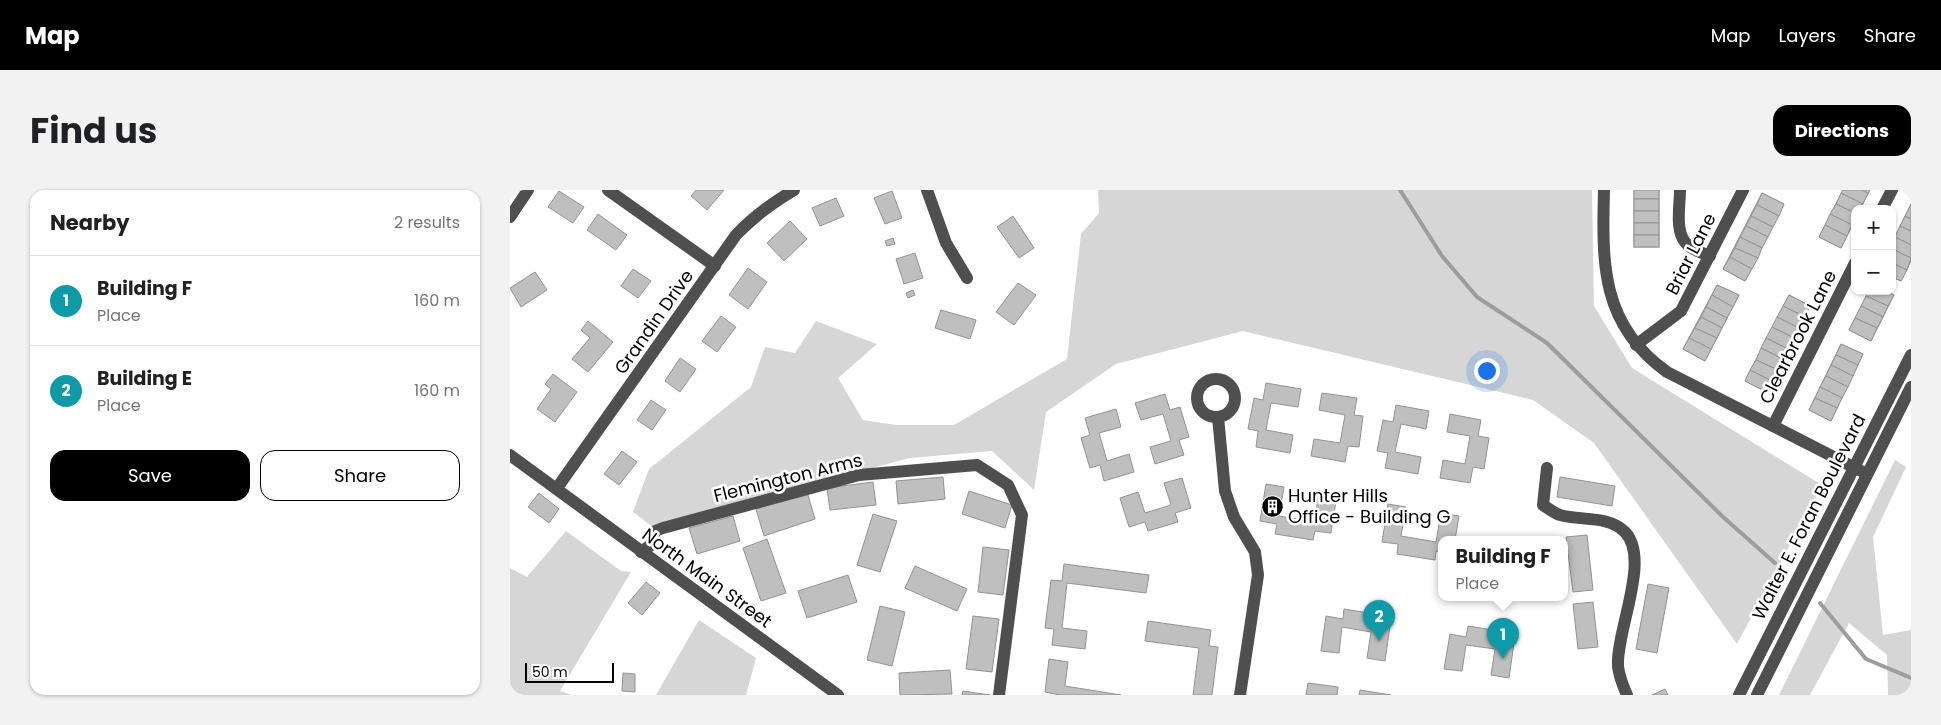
<!DOCTYPE html>
<html lang="en">
<head>
<meta charset="utf-8">
<style>
	:root { --surface:#fff; --page:#f2f2f2; --text:#202124; --muted:#757577; --line:#e0e0e0; --accent:#000 }
	body { margin:0; font-family:Poppins,sans-serif; background:var(--page); color:var(--text) }
	.controls { position:absolute; right:15px; top:15px; display:grid; overflow:hidden; border-radius:10px; box-shadow:0 1px 4px #0004 }
	.controls button { width:45px; height:45px; display:grid; place-items:center; padding:0; border:0; border-bottom:1px solid var(--line); background:var(--surface); color:var(--text); font:25px sans-serif }
	.scale { position:absolute; left:15px; bottom:12px; width:89px; box-sizing:border-box; padding-left:5px; border:2px solid #000; border-top:0; font-size:14px; line-height:18px; white-space:nowrap; color:#000; -webkit-text-stroke:4px #fff; paint-order:stroke }
	.you { position:absolute; left:976px; top:180px; width:18px; height:18px; margin:-12px; border:4px solid #fff; border-radius:50%; background:#1a73e8; box-shadow:0 0 0 8px #1a73e833 }
	.badge { display:grid; place-items:center; width:32px; height:32px; border-radius:50%; background:var(--accent); color:#fff; font-size:16px; font-weight:700 }
	.pin { position:absolute; translate:-50% -41px; filter:drop-shadow(0 1px 2px #0008) }
	.pin::after { content:''; position:absolute; top:26px; width:18px; height:15px; background:inherit; clip-path:polygon(0 0,100% 0,50% 100%) }
	.popup { position:absolute; left:928px; top:346px; width:130px; height:65px; box-sizing:border-box; display:grid; place-content:center; border-radius:10px; background:var(--surface); filter:drop-shadow(0 1px 4px #0005); font-size:16px; white-space:nowrap; color:var(--muted) }
	.popup b { font-size:19px; color:var(--text) }
	.popup::after { content:''; position:absolute; left:50%; top:100%; margin-left:-10px; border:10px solid transparent; border-top-color:var(--surface) }
	.list { margin:0; padding:0; list-style:none }
	h2 { display:flex; justify-content:space-between; align-items:center; height:65px; margin:0; padding:0 20px; font-size:21px }
	h2 small { font-size:16px; font-weight:400; color:var(--muted) }
	.list li { display:grid; grid-template-columns:32px 1fr auto; gap:15px; align-items:center; box-sizing:border-box; height:90px; padding:0 20px; border-top:1px solid var(--line) }
	.list b { display:block; font-size:19px; white-space:nowrap }
	.list p { margin:0; font-size:16px; white-space:nowrap; color:var(--muted) }
	.list em { font-size:16px; font-style:normal; color:var(--muted) }
	.actions { display:flex; gap:10px; padding:15px 20px }
	.actions a { flex:1; padding:11px 0; border:1px solid var(--accent); border-radius:15px; text-align:center; font-size:18px; color:var(--accent) }
	.actions .main { background:var(--accent); color:#fff }
	.map { position:relative; flex:none; width:1401px; height:505px; overflow:hidden; border-radius:15px }
	header { display:flex; align-items:center; gap:30px; box-sizing:border-box; height:70px; padding:0 25px; background:var(--accent); color:#fff }
	header strong { font-size:24px }
	nav { display:flex; gap:28px; margin-inline-start:auto; font-size:18px }
	.intro { display:flex; align-items:center; justify-content:space-between; box-sizing:border-box; height:120px; padding:0 30px }
	h1 { margin:0; font-size:35px }
	.button { padding:12px 22px; border-radius:15px; background:var(--accent); color:#fff; font-size:18px; font-weight:700 }
	main { display:flex; gap:30px; padding:0 30px }
	aside { flex:1; background:var(--surface); border-radius:15px; box-shadow:0 1px 4px #0004 }
	.map>svg:first-child { display:block }
	.green { fill:#d6d6d6 }
	.lines { fill:none; stroke-linecap:round; stroke-linejoin:round }
	.stream { stroke:#9d9d9d; stroke-width:4 }
	.building { fill:#bfbfbf; stroke:#939393 }
	.minor { stroke:#4f4f4f; stroke-width:12 }
	.labels { text-anchor:middle; stroke-width:5; stroke-linejoin:round; paint-order:stroke }
	.street-label { font-size:18px; fill:#000; stroke:#fff }
	.poi-label { font-size:18px; fill:#000; stroke:#fff; text-anchor:start }
</style>
</head>
<body>
<header>
<strong>Map</strong>
<nav><a>Map</a><a>Layers</a><a>Share</a></nav>
</header>
<div class="intro"><h1>Find us</h1><a class="button">Directions</a></div>
<main>
<aside>
<h2>Nearby<small>2 results</small></h2>
<ul class="list">
<li><span class="badge" style="background:#0f9aa8">1</span><div><b>Building F</b><p>Place</p></div><em>160 m</em></li>
<li><span class="badge" style="background:#0f9aa8">2</span><div><b>Building E</b><p>Place</p></div><em>160 m</em></li>
</ul>
<div class="actions"><a class="main">Save</a><a>Share</a></div>
</aside>
<div class="map">
<svg width="1401" height="505" viewBox="0 0 1401 505">
	<rect width="100%" height="100%" fill="#fff"/>
	<g class="green">
		<path d="M588,0H1082L1084,116L1122,178L1312,295L1227,454L1084,253L1023,210L733,141L606,174L536,222L524,300L482,261L400,268L151,333L144,338L123,322L139,279L241,197L255,157L285,163L306,131L367,154L328,188L353,230L386,235H444L557,169L571,44L589,23Z"/>
		<path d="M1385,270L1396,277L1363,347L1373,445L1401,440V505H1378L1377,465L1339,433L1300,505H1269Z"/>
		<path d="M56,341L111,381L121,382L50,501L62,505H0V378L17,387Z"/>
		<path d="M189,430L246,468L236,505H146Z"/>
	</g>
	<g class="lines">
		<g class="stream">
			<path d="M890,0L932,66L967,107L1037,153L1212,326L1265,373"/>
			<path d="M1310,413L1356,469L1401,488"/>
		</g>
	</g>
	<g class="building">
		<path d="M186,0H214L197,20L181,6Z"/>
		<rect x="1124" y="0" width="25" height="57"/>
		<rect x="1124" y="0" width="25" height="9"/>
		<path d="M1333,0H1360L1350,19H1345V30L1331,58L1309,47Z"/>
		<path d="M1333,0H1352L1358,3L1353,14L1331,3Z"/>
		<path d="M49,1L74,17L63,33L38,17Z"/>
		<path d="M382,1L392,28L375,34L364,8Z"/>
		<path d="M1252,3L1274,14L1235,91L1213,79Z"/>
		<path d="M1252,3L1274,14L1269,26L1247,15Z"/>
		<path d="M1331,3L1353,14L1350,19H1345V23L1326,14Z"/>
		<path d="M326,8L334,26L310,36L302,18Z"/>
		<rect x="1124" y="9" width="25" height="12"/>
		<path d="M1326,14L1345,23V30L1342,35L1320,24Z"/>
		<path d="M1401,14V71L1391,91L1382,87V53Z"/>
		<path d="M1401,14V29L1395,26Z"/>
		<path d="M1247,15L1269,26L1263,37L1241,26Z"/>
		<rect x="1124" y="21" width="25" height="12"/>
		<path d="M88,24L117,45L106,60L77,40Z"/>
		<path d="M1320,24L1342,35L1337,46L1315,35Z"/>
		<path d="M503,26L524,58L509,68L487,37Z"/>
		<path d="M1241,26L1263,37L1258,47L1236,36Z"/>
		<path d="M1395,26L1401,29V41L1390,36Z"/>
		<path d="M280,31L297,49L274,71L257,53Z"/>
		<rect x="1124" y="33" width="25" height="12"/>
		<path d="M1315,35L1337,46L1331,58L1309,47Z"/>
		<path d="M1236,36L1258,47L1252,58L1230,47Z"/>
		<path d="M1390,36L1401,41V55L1385,47Z"/>
		<rect x="1124" y="45" width="25" height="12"/>
		<path d="M1230,47L1252,58L1248,68L1225,58Z"/>
		<path d="M1385,47L1401,55V68L1382,59Z"/>
		<path d="M383,48L385,54L377,56L375,51Z"/>
		<path d="M1225,58L1248,68L1242,79L1220,67Z"/>
		<path d="M1382,59L1401,68L1397,80L1382,73Z"/>
		<path d="M405,63L413,88L394,94L386,69Z"/>
		<path d="M1220,67L1242,79L1235,91L1213,79Z"/>
		<path d="M1382,73L1397,80L1391,91L1382,87Z"/>
		<path d="M238,78L257,92L238,119L219,105Z"/>
		<path d="M123,79L141,91L128,108L111,96Z"/>
		<path d="M25,82L37,100L11,117L0,98Z"/>
		<path d="M508,93L526,105L504,135L486,122Z"/>
		<path d="M1207,95L1229,105L1195,171L1173,159Z"/>
		<path d="M1207,95L1229,105L1223,117L1202,105Z"/>
		<path d="M403,100L405,105L398,108L396,103Z"/>
		<path d="M1359,101H1376L1384,105L1361,151L1339,140Z"/>
		<path d="M1359,101H1376L1384,105L1378,116L1356,106Z"/>
		<path d="M1202,105L1223,117L1217,128L1196,117Z"/>
		<path d="M1279,105L1300,116L1257,202L1235,191Z"/>
		<path d="M1279,105L1300,116L1295,127L1273,116Z"/>
		<path d="M1356,106L1378,116L1373,127L1351,116Z"/>
		<path d="M1273,116L1295,127L1289,138L1267,127Z"/>
		<path d="M1351,116L1373,127L1367,138L1345,128Z"/>
		<path d="M1196,117L1217,128L1212,138L1191,127Z"/>
		<path d="M431,120L466,130L460,149L425,138Z"/>
		<path d="M211,126L226,137L207,162L192,151Z"/>
		<path d="M1191,127L1212,138L1207,148L1185,138Z"/>
		<path d="M1267,127L1289,138L1284,148L1262,137Z"/>
		<path d="M1345,128L1367,138L1361,151L1339,140Z"/>
		<path d="M78,131L103,152L78,182L62,169L80,148L71,140Z"/>
		<path d="M1262,137L1284,148L1278,159L1256,148Z"/>
		<path d="M1185,138L1207,148L1201,159L1179,148Z"/>
		<path d="M1179,148L1201,159L1195,171L1173,159Z"/>
		<path d="M1256,148L1278,159L1273,169L1251,158Z"/>
		<path d="M1331,154L1353,164L1321,231L1299,220Z"/>
		<path d="M1331,154L1353,164L1348,175L1326,165Z"/>
		<path d="M1251,158L1273,169L1268,180L1246,170Z"/>
		<path d="M1326,165L1348,175L1343,186L1321,175Z"/>
		<path d="M170,168L186,179L170,202L155,191Z"/>
		<path d="M1246,170L1268,180L1262,191L1240,180Z"/>
		<path d="M1321,175L1343,186L1338,197L1316,186Z"/>
		<path d="M1240,180L1262,191L1257,202L1235,191Z"/>
		<path d="M43,184L67,202L45,232L27,219L41,199L35,194Z"/>
		<path d="M1316,186L1338,197L1332,208L1310,197Z"/>
		<path d="M756,193L791,199L788,217L761,213L756,240L783,245L780,263L746,257L748,241L738,239L744,208L753,210Z"/>
		<path d="M1310,197L1332,208L1327,218L1305,208Z"/>
		<path d="M812,203L847,208L844,225L853,226L849,257L838,256L835,272L801,266L804,249L830,253L835,225L809,220Z"/>
		<path d="M655,204L660,220L670,217L679,247L669,250L674,265L645,274L640,257L661,251L653,224L631,230L625,213Z"/>
		<path d="M1305,208L1327,218L1321,231L1299,220Z"/>
		<path d="M141,210L156,220L142,240L127,230Z"/>
		<path d="M886,215L919,221L916,239L891,234L885,262L911,267L908,284L875,278L878,263L867,261L873,230L883,232Z"/>
		<path d="M606,219L611,237L589,243L597,271L619,264L624,282L594,291L590,275L580,278L571,248L580,245L575,228Z"/>
		<path d="M940,224L971,230L968,246L979,248L974,279L963,277L960,293L930,288L933,270L955,274L960,246L937,242Z"/>
		<path d="M112,261L127,272L109,295L94,284Z"/>
		<path d="M433,287L435,309L388,314L386,291Z"/>
		<path d="M1050,287L1105,296L1102,316L1047,307Z"/>
		<path d="M672,288L681,318L665,323L668,332L638,341L635,332L619,337L610,308L628,302L635,323L661,315L654,293Z"/>
		<path d="M363,292L366,315L320,320L317,298Z"/>
		<path d="M756,294L774,297L769,326L804,332L809,302L827,305L821,343L805,341L803,350L765,344L767,334L750,331Z"/>
		<path d="M459,301L502,315L495,338L452,324Z"/>
		<path d="M297,302L305,329L254,346L246,319Z"/>
		<path d="M29,303L49,319L39,333L18,317Z"/>
		<path d="M878,314L896,317L891,346L926,352L931,323L949,326L945,350H932V362L926,361L925,370L887,364L888,354L872,352Z"/>
		<path d="M363,324L387,331L370,382L347,375Z"/>
		<path d="M223,326L230,351L187,364L179,338Z"/>
		<path d="M1077,345L1083,400L1063,402L1056,347Z"/>
		<path d="M257,349L276,403L251,411L233,358Z"/>
		<path d="M473,357L499,360L493,405L468,402Z"/>
		<path d="M554,374L639,385L636,403L557,393L552,438L577,441L575,459L542,455L544,439L535,438L541,390L552,391Z"/>
		<path d="M405,376L457,399L447,421L395,398Z"/>
		<path d="M338,385L347,412L297,428L288,401Z"/>
		<path d="M136,392L150,403L132,425L118,413Z"/>
		<path d="M1138,394L1159,398L1147,463L1126,459Z"/>
		<path d="M1083,412L1088,457L1068,459L1063,414Z"/>
		<path d="M370,416L395,422L382,476L357,470Z"/>
		<path d="M834,419L865,424L864,433L880,436L875,471L857,468L861,442L832,437L829,463L811,461L816,426L833,429Z"/>
		<path d="M463,426L489,429L482,482L456,479Z"/>
		<path d="M638,431L701,440L699,456L708,457L702,505H683L689,458L635,451Z"/>
		<path d="M958,436L989,441L987,451L1004,453L999,488L981,485L985,459L956,455L952,481L934,479L940,444L956,447Z"/>
		<path d="M539,469L558,472L555,496L611,505H550L535,502Z"/>
		<path d="M440,480L442,504L390,505L389,483Z"/>
		<path d="M113,483L125,484V502L112,501Z"/>
		<path d="M798,493L828,497L827,505H796Z"/>
		<path d="M1155,499L1158,505H1142Z"/>
		<path d="M850,500L881,505H849Z"/>
		<path d="M453,501L480,505H452Z"/>
	</g>
	<g class="lines">
		<g class="minor">
			<path d="M98,0L205,76"/>
			<path d="M417,0L436,53L457,88"/>
			<path d="M1094,0C1092,74 1091,135 1157,182L1357,284"/>
			<path d="M1170,0C1170,15 1165,40 1175,52C1180,59 1192,63 1200,66"/>
			<path d="M1372,19L1382,0"/>
			<path d="M0,27L18,0"/>
			<path d="M1126,155L1171,121L1233,0"/>
			<circle cx="706" cy="208" r="19"/>
			<path d="M708,227L715,301L724,327L745,362L748,385L730,505"/>
			<path d="M1263,236L1345,73"/>
			<path d="M0,265L328,505"/>
			<path d="M1037,278L1033,315C1038,318 1044,323 1050,325C1071,331 1098,325 1115,342C1141,369 1106,441 1108,476C1109,486 1113,496 1117,505"/>
			<path d="M47,298L226,45C243,27 262,13 284,0"/>
			<path d="M131,362L141,355L145,341L153,338L349,285L467,275L498,295L512,325L489,505"/>
			<path d="M1229,505L1401,165"/>
			<path d="M1247,505L1401,197"/>
		</g>
	</g>
	<defs>
		<symbol id="building-disc" viewBox="-11 -11 22 22"><circle r="9.5" fill="#000" stroke="#fff"/><path d="M-4-6H4V6H1V3H-1V6H-4ZM-2.5-4.3h1.7v1.8h-1.7ZM.8-4.3h1.7v1.8H.8ZM-2.5-1h1.7V.8h-1.7ZM.8-1h1.7V.8H.8Z" fill="#fff"/></symbol>
	</defs>
	<g fill-rule="evenodd">
		<use href="#building-disc" x="750" y="304" width="25" height="25"/>
	</g>
	<g class="labels">
		<g class="street-label">
			<text transform="translate(1181 64) rotate(-63)" y="6">Briar Lane</text>
			<text transform="translate(144 132) rotate(-55)" y="6">Grandin Drive</text>
			<text transform="translate(1288 147) rotate(-63)" y="6">Clearbrook Lane</text>
			<text transform="translate(278 288) rotate(-14)" y="6">Flemington Arms</text>
			<text transform="translate(1299 327) rotate(-63)" y="6">Walter E. Foran Boulevard</text>
			<text transform="translate(197 388) rotate(36)" y="6">North Main Street</text>
		</g>
		<g class="poi-label">
			<text x="778" y="312">Hunter Hills<tspan x="778" dy="21">Office - Building G</tspan></text>
		</g>
	</g>
</svg>
<div class="controls">
<button>+</button>
<button>−</button>
</div>
<div class="scale">50 m</div>
<div class="you"></div>
<div class="pin badge" style="left:993px;top:469px;background:#0f9aa8">1</div>
<div class="popup"><b>Building F</b>Place</div>
<div class="pin badge" style="left:869px;top:451px;background:#0f9aa8">2</div>
</div>
</main>
</body>
</html>
